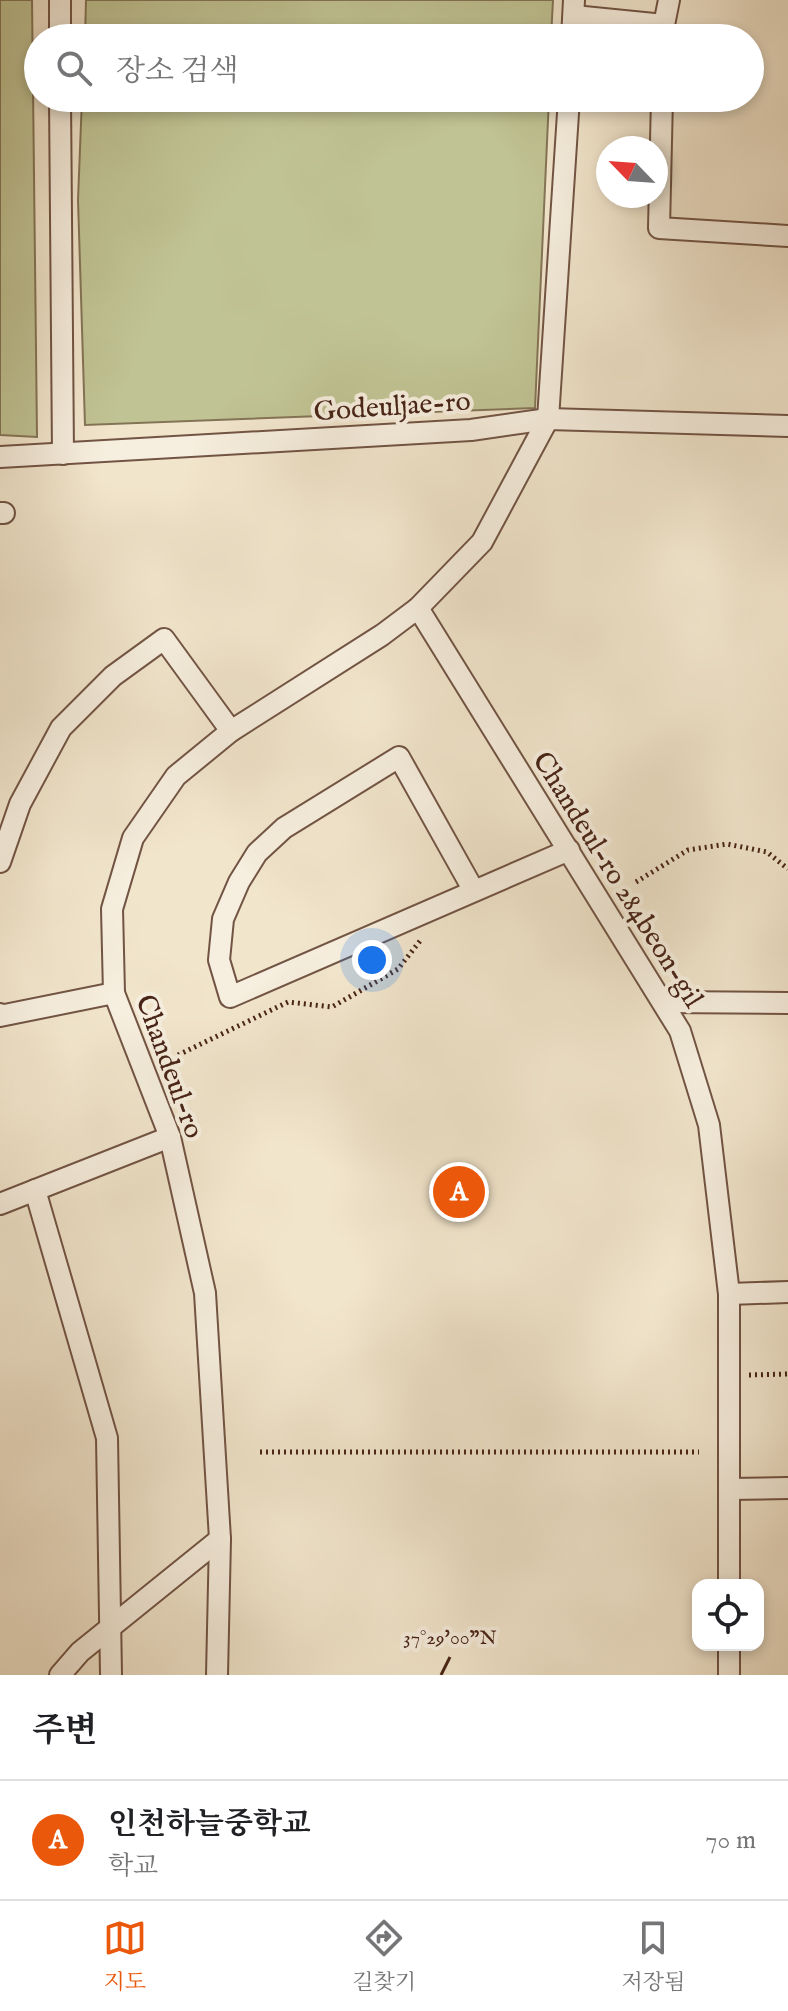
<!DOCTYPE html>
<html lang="ko">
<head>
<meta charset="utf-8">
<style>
	:root { --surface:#fff; --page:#f6f6f6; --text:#202124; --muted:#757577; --line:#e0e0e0; --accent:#ea580c }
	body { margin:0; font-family:"IM FELL English","Noto Serif KR",serif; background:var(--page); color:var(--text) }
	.controls { position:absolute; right:24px; bottom:24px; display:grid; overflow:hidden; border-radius:16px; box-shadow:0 4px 12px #0003 }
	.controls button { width:72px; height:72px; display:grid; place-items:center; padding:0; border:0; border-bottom:2px solid var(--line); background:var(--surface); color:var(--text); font:40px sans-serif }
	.compass { position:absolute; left:596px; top:136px; width:72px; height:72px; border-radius:50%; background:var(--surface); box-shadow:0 4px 12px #0003; rotate:295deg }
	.you { position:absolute; left:372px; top:960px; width:28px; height:28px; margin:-20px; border:6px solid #fff; border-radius:50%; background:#1a73e8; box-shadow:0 0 0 12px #1a73e833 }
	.badge { display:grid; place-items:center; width:52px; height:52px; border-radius:50%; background:var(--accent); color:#fff; font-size:26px; font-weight:700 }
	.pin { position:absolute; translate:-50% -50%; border:4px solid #fff; box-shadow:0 2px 8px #0006 }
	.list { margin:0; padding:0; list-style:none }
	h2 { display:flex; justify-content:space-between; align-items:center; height:104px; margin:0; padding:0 32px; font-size:34px }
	h2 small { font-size:26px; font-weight:400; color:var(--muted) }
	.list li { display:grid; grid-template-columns:52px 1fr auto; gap:24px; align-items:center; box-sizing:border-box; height:120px; padding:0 32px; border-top:2px solid var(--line) }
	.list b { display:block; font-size:30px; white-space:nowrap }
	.list p { margin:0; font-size:26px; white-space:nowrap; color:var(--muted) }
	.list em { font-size:26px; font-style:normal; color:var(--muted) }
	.icon { flex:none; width:44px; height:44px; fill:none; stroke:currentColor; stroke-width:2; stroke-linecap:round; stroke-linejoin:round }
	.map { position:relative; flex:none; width:788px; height:1675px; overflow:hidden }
	.search { position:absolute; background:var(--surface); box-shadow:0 4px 12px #0003; left:24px; right:24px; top:24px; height:88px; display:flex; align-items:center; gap:20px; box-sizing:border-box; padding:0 28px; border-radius:44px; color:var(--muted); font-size:30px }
	.sheet { height:224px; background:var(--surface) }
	nav { display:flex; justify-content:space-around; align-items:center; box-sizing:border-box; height:112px; border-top:2px solid var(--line); background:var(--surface); font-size:22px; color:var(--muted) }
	nav a { display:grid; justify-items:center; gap:4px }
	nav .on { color:var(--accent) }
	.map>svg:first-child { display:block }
	.green { fill:#c0c394; stroke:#847456; stroke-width:2 }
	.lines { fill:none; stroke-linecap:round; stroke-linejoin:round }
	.minor-casing { stroke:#725444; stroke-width:24 }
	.path { stroke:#482417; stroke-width:5; stroke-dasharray:2 4; stroke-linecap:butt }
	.minor { stroke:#f6eede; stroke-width:20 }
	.ticks { fill:none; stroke:#482417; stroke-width:3 }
	.labels { text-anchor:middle; stroke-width:8; stroke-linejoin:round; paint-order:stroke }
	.street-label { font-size:28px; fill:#482417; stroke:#f6eede }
	.ticks-label { font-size:20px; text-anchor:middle; fill:#482417; stroke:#f6eede; stroke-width:8; stroke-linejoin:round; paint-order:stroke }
</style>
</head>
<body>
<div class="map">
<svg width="788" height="1675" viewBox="0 0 788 1675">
	<rect width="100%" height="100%" fill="#f1e5cc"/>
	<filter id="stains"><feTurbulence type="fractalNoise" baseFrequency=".0025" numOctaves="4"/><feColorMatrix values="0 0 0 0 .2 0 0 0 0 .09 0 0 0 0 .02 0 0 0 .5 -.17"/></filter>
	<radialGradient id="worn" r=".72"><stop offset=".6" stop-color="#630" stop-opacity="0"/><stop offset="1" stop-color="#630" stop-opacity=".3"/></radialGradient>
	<g class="green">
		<path d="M0,0H32L37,437L0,435Z"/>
		<path d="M86,0H553L551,38H85Z"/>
		<path d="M82,98H549L535,408L85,425L78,200Z"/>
	</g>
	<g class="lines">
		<defs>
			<g id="minor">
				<path d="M574,16L664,25L669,0"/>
				<path d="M60,38V0"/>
				<path d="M572,38L574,0"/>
				<path d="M60,98L63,454"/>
				<path d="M662,98L659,228L788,236"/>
				<path d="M0,457L471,430L548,419L788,426"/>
				<path d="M0,513H4"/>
				<path d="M418,608L680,1031L709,1125L729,1294V1585"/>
				<path d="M0,862L20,804L61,728L113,676L164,639L231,731"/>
				<path d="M474,891L399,757L284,828L257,853L239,882L223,919L219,960L230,997L569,850"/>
				<path d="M663,1002L788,1003"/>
				<path d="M0,1014V1016L114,993"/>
				<path d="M35,1190L107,1438L111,1675"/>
				<path d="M0,1204L170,1137"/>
				<path d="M729,1294L788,1292"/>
				<path d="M730,1489L788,1488"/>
				<path d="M60,1675L80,1652L220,1539"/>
				<path d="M217,1675L220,1539L205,1293L170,1137L114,993L112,909L133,838L176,776L231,731L382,635L418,608L482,542L548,419L569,98"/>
				<path d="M729,1675V1645"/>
			</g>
		</defs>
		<use href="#minor" class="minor-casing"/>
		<g class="path">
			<path d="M636,882L688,850L727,844L767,852L788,869"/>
			<path d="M178,1055L288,1002L332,1007L398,969L420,941"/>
			<path d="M749,1375L788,1374"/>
			<path d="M260,1452H699"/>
		</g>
		<use href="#minor" class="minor"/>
	</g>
	<path class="ticks" d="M441,1675L450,1657"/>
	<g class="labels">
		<g class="street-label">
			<text transform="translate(392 405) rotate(-4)" y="10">Godeuljae-ro</text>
			<text transform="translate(619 879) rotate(58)" y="10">Chandeul-ro 284beon-gil</text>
			<text transform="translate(171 1066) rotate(70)" y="10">Chandeul-ro</text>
		</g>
	</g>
	<g class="ticks-label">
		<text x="450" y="1644">37°29'00"N</text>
	</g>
	<rect width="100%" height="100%" filter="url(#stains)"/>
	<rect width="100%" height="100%" fill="url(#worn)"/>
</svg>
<div class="controls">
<button><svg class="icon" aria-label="locate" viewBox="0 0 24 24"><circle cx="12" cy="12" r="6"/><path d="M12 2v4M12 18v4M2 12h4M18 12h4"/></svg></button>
</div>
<svg class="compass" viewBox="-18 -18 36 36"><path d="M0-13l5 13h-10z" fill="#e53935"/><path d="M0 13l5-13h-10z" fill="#757577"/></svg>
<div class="you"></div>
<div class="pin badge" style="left:459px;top:1192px">A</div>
<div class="search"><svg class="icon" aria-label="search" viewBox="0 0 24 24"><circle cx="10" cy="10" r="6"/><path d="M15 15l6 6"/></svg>장소 검색</div>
</div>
<section class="sheet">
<h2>주변<small></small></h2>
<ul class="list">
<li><span class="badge">A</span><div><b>인천하늘중학교</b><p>학교</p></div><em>70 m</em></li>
</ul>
</section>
<nav>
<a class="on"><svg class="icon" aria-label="map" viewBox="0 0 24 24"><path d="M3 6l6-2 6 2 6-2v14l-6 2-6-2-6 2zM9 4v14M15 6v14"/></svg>지도</a>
<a><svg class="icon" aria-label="directions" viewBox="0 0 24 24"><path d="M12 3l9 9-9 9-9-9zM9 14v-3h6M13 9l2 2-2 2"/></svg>길찾기</a>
<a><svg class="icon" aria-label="saved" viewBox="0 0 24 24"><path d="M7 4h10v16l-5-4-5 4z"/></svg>저장됨</a>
</nav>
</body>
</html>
